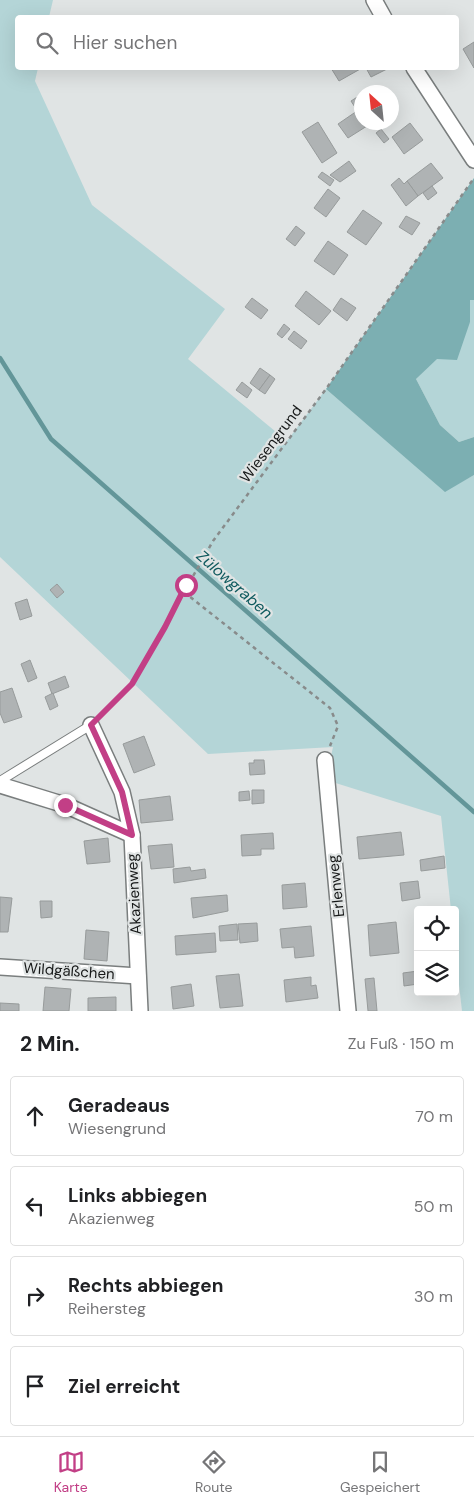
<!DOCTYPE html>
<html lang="de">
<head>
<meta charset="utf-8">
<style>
	:root { --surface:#fff; --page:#f6f6f6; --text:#202124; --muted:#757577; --line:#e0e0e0; --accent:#c23f86 }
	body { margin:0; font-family:"DM Sans",sans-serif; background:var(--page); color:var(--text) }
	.controls { position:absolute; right:15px; bottom:15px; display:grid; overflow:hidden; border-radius:5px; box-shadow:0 5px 20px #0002 }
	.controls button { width:45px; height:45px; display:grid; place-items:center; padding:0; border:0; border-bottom:1px solid var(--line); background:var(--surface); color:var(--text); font:25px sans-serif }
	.compass { position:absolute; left:354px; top:85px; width:45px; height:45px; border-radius:50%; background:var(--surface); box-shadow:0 5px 20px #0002; rotate:333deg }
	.stop { position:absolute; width:15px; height:15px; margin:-11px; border:4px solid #c23f86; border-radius:50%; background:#fff }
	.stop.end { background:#c23f86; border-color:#fff; box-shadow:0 1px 5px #0008 }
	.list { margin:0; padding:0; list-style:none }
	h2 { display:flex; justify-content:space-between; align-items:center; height:65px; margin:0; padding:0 20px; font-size:21px }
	h2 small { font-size:16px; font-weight:400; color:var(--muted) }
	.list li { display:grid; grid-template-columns:32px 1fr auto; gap:15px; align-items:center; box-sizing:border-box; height:80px; margin:0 10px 10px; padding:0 10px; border:1px solid var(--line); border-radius:5px }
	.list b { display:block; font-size:19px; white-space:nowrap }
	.list p { margin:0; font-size:16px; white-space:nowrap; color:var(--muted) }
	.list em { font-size:16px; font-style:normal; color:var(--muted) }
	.icon { flex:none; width:28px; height:28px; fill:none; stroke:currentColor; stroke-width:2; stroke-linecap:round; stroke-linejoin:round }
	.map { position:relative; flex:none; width:474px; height:1011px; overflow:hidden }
	.search { position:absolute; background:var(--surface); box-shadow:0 5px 20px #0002; left:15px; right:15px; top:15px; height:55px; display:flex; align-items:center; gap:12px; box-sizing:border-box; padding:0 18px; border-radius:5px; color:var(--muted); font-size:19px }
	.sheet { height:425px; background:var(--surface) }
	nav { display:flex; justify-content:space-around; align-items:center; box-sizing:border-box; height:70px; border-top:1px solid var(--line); background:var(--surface); font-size:14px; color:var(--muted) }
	nav a { display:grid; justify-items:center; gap:2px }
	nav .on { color:var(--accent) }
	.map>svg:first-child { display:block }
	.green { fill:#b4d5d7 }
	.forest { fill:#7cafb2 }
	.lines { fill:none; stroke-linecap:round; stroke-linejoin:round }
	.stream { stroke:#639699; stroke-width:4.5 }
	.building { fill:#afb3b4; stroke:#979b9b }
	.lane-casing { stroke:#7a7e7e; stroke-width:10 }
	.street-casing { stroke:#7a7e7e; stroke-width:18 }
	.path { stroke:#888b8b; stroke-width:2.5; stroke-dasharray:4 4; stroke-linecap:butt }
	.lane { stroke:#fff; stroke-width:8 }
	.street { stroke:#fff; stroke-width:15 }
	.route { stroke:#c23f86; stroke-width:6 }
	.labels { text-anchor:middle; stroke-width:4.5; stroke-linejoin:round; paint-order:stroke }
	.street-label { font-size:15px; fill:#161818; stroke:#e0e4e4 }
	.water-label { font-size:16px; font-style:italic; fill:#0f5a5e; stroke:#e0e4e4 }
</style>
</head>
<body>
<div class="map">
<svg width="474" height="1011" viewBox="0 0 474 1011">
	<rect width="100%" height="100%" fill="#e0e4e4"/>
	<g class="green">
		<path d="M0,0H53L49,17L18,18V68H38L35,81L92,205L225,309L188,359L287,441L326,389L445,491L474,475V1011H462L455,949V910H451L441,816L326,780L333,747L208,754L0,557Z"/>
		<path d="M470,300H474V437L459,442L440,425L416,379L470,322Z"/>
	</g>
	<path class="forest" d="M474,178V300H470V322L457,360L437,359L416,379L440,425L459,442L474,437V475L445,492L326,389Z"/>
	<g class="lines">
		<path class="stream" d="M0,358L51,439L474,812"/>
	</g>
	<g class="building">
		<path d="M474,42V68L463,49Z"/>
		<path d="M331,68H362L339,81Z"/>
		<path d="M366,68H389L371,77Z"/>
		<path d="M362,94V118L351,101Z"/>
		<path d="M357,111L362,122L367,126L348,138L338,124Z"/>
		<path d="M318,122L337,153L322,163L302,132Z"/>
		<path d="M410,123L423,140L404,154L392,137Z"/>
		<path d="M381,129L389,139L384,143L376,133Z"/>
		<path d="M349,161L356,171L340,182L330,175Z"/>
		<path d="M431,163L443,178L418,196L407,181Z"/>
		<path d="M322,172L334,180L330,186L318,177Z"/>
		<path d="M399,178L404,184L407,181L418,196L406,206L391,185Z"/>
		<path d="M432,186L437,193L428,200L423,193Z"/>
		<path d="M328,189L340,198L326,217L314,208Z"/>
		<path d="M363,210L382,223L366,245L347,232Z"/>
		<path d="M406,216L420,223L412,235L399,227Z"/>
		<path d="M296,226L305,233L295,246L286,239Z"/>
		<path d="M328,241L348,255L334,275L314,261Z"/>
		<path d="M306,291L331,311L319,325L295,306Z"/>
		<path d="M252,298L268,310L261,319L245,307Z"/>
		<path d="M341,298L356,308L347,321L333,310Z"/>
		<path d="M284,324L290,329L282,338L277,334Z"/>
		<path d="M294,331L307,341L301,349L288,339Z"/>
		<path d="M260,368L270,375L259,390L250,383Z"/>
		<path d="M270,375L275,379L265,394L259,390Z"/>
		<path d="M242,382L252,390L247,398L236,390Z"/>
		<path d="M57,584L64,592L57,598L50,590Z"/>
		<path d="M27,599L32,616L20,620L15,603Z"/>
		<path d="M30,660L37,678L28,682L21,664Z"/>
		<path d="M65,676L69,687L52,694L48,683Z"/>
		<path d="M12,688L22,717L4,723L0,713V692Z"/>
		<path d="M53,693L58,706L50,710L45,697Z"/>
		<path d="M144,736L155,765L134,773L123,744Z"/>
		<path d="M254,760H264L265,774L250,775L249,763H254Z"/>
		<path d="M252,790H264V803L252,804Z"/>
		<path d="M249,791L250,800L239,801V792Z"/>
		<path d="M170,796L173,820L141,823L139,800Z"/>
		<path d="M401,832L404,855L359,859L357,837Z"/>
		<path d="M273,833L274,849H261V855L242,856L241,835Z"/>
		<path d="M108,838L110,862L87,864L84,841Z"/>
		<path d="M172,844L174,867L151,869L148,846Z"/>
		<path d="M444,856L445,868L421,871L420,860Z"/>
		<path d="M190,867L191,871L205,869L206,878L174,883L173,869Z"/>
		<path d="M418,881L420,898L402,901L400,883Z"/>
		<path d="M305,883L307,907L283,909L282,885Z"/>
		<path d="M227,895L228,911L193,918L191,898Z"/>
		<path d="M0,897L12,898L8,932H0Z"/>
		<path d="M40,901H52V917L41,918Z"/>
		<path d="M396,922L399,953L370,956L368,925Z"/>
		<path d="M257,923L258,941L240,943L238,924Z"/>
		<path d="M237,924L238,940L220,941L219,926Z"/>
		<path d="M311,926L314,956L295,958L294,947L282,948L280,929Z"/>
		<path d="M86,930L109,932L107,961L84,959Z"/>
		<path d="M215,933L216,952L176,955L175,936Z"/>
		<path d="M418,971V984L404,986L403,973Z"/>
		<path d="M239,974L243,1006L220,1008L216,976Z"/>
		<path d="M311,977V986L316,985L318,998L286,1002L284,980Z"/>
		<path d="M374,978L377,1011H368L365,979Z"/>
		<path d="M191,984L194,1006L173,1009L171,987Z"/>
		<path d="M45,987L71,989L69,1011H43Z"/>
		<path d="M116,997V1011H88V998Z"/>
		<path d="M0,1003L19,1004V1011H0Z"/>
	</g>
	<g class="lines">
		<defs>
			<path id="lane" d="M0,781L91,725"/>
			<g id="street">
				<path d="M374,0L384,18"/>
				<path d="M414,68L474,160"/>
				<path d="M91,725L122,792L132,835L140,1011"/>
				<path d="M325,760L348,1011"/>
				<path d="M0,785L65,805L132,835"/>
				<path d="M0,967L138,976"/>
			</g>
		</defs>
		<use href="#lane" class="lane-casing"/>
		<use href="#street" class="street-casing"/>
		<g class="path">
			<path d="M184,592L330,708L338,726L330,746"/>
			<path d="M101,715L132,684L213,541L326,389L474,178"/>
		</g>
		<use href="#lane" class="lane"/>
		<use href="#street" class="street"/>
	</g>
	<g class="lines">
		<path class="route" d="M65,805L132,835L122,792L91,725L132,684L165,627L186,585"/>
	</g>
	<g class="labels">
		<g class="street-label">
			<text transform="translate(271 444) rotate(-53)" y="5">Wiesengrund</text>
			<text transform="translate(336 886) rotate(-96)" y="5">Erlenweg</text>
			<text transform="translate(134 894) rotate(-93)" y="5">Akazienweg</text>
			<text transform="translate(69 971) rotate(4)" y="5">Wildgäßchen</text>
		</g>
		<g class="water-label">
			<text transform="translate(235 584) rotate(41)" y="6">Zülowgraben</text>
		</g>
	</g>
</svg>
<div class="controls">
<button><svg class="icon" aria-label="locate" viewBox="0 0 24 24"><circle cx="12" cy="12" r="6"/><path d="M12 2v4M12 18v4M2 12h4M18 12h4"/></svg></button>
<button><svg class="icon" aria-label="layers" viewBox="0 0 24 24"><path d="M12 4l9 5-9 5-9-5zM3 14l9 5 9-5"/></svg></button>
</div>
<svg class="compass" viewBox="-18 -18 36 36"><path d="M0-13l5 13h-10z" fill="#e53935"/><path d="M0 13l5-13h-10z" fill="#757577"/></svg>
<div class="stop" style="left:186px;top:585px"></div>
<div class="stop end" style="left:65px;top:805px"></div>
<div class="search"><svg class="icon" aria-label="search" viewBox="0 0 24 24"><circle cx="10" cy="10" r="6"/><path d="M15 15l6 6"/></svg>Hier suchen</div>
</div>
<section class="sheet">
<h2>2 Min.<small>Zu Fuß · 150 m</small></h2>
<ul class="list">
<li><svg class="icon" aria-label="ahead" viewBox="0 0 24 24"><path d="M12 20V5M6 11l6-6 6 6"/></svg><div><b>Geradeaus</b><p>Wiesengrund</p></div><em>70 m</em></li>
<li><svg class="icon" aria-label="left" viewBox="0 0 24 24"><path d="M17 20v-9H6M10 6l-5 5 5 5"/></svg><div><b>Links abbiegen</b><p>Akazienweg</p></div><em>50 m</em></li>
<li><svg class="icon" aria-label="right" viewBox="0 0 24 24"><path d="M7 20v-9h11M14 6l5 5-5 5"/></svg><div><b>Rechts abbiegen</b><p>Reihersteg</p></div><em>30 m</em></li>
<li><svg class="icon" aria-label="arrive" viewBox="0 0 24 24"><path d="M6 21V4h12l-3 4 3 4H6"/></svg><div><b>Ziel erreicht</b></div></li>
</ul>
</section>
<nav>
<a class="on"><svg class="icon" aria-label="map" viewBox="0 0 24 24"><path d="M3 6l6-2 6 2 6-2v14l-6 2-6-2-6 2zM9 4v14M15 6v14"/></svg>Karte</a>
<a><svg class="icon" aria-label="directions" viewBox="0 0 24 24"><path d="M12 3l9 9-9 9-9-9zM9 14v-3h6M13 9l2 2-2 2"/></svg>Route</a>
<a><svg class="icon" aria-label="saved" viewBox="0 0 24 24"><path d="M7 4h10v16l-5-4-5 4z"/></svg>Gespeichert</a>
</nav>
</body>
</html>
